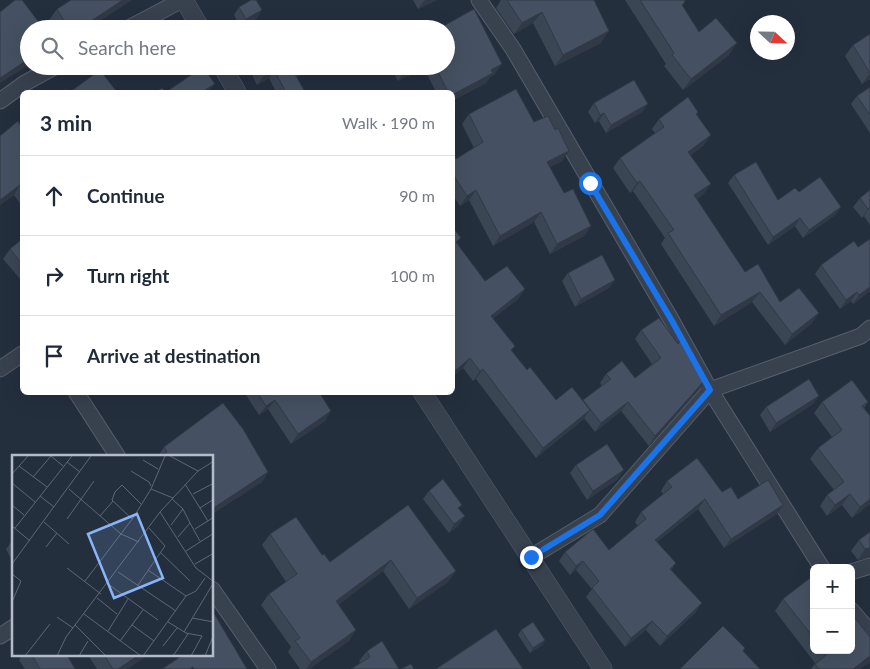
<!DOCTYPE html>
<html lang="en">
<head>
<meta charset="utf-8">
<style>
	:root { --surface:#fff; --page:#f6f6f7; --text:#1f2937; --muted:#747a83; --line:#e0e1e3 }
	body { margin:0; font-family:Lato,sans-serif; background:var(--page); color:var(--text) }
	.controls { position:absolute; right:15px; bottom:15px; display:grid; overflow:hidden; border-radius:8px; box-shadow:0 5px 20px #0002 }
	.controls button { width:45px; height:45px; display:grid; place-items:center; padding:0; border:0; border-bottom:1px solid var(--line); background:var(--surface); color:var(--text); font:25px sans-serif }
	.compass { position:absolute; left:750px; top:15px; width:45px; height:45px; border-radius:50%; background:var(--surface); box-shadow:0 5px 20px #0002; rotate:112deg }
	.stop { position:absolute; width:15px; height:15px; margin:-11px; border:4px solid #1a73e8; border-radius:50%; background:#fff }
	.stop.end { background:#1a73e8; border-color:#fff; box-shadow:0 1px 5px #0008 }
	.list { margin:0; padding:0; list-style:none }
	h2 { display:flex; justify-content:space-between; align-items:center; height:65px; margin:0; padding:0 20px; font-size:21px }
	h2 small { font-size:16px; font-weight:400; color:var(--muted) }
	.list li { display:grid; grid-template-columns:32px 1fr auto; gap:15px; align-items:center; box-sizing:border-box; height:80px; padding:0 20px; border-top:1px solid var(--line) }
	.list b { display:block; font-size:19px; white-space:nowrap }
	.list em { font-size:16px; font-style:normal; color:var(--muted) }
	.icon { flex:none; width:28px; height:28px; fill:none; stroke:currentColor; stroke-width:2; stroke-linecap:round; stroke-linejoin:round }
	.map { position:relative; flex:none; width:870px; height:669px; overflow:hidden }
	.search { position:absolute; background:var(--surface); box-shadow:0 5px 20px #0002; left:20px; top:20px; width:435px; height:55px; display:flex; align-items:center; gap:12px; box-sizing:border-box; padding:0 18px; border-radius:28px; color:var(--muted); font-size:19px }
	.panel { position:absolute; background:var(--surface); box-shadow:0 5px 20px #0002; left:20px; top:90px; width:435px; height:305px; border-radius:8px }
	.map>svg:first-child { display:block }
	.lines { fill:none; stroke-linecap:round; stroke-linejoin:round }
	.minor-casing { stroke:#565f6c; stroke-width:17 }
	.tertiary-casing { stroke:#565f6c; stroke-width:19 }
	.minor { stroke:#38414e; stroke-width:15 }
	.tertiary { stroke:#38414e; stroke-width:18 }
	.wall { fill:#3b4654 }
	.shaded-wall { fill:#303945 }
	.building { fill:#455162; stroke:#303945 }
	.route { stroke:#1a73e8; stroke-width:6 }
	.inset-road { fill:none; stroke:#5e6776; stroke-width:1 }
	.view { fill:#8ab4f8; fill-opacity:0.15; stroke:#8ab4f8; stroke-width:2.5 }
	.inset-edge { fill:none; stroke:#b4bcc9; stroke-width:2.5 }
</style>
</head>
<body>
<div class="map">
<svg width="870" height="669" viewBox="0 0 870 669">
	<rect width="100%" height="100%" fill="#242f3e"/>
	<g class="lines">
		<defs>
			<g id="minor">
				<path d="M479,0L513,49L672,321L710,390L822,568"/>
				<path d="M127,29L182,0"/>
				<path d="M0,101L25,83L56,66"/>
				<path d="M0,369L22,354"/>
				<path d="M76,392L118,457"/>
				<path d="M531,557L600,515L710,390L861,336L870,328"/>
				<path d="M851,572L870,566"/>
				<path d="M212,589L268,669"/>
				<path d="M851,610L870,632"/>
				<path d="M0,636L14,627"/>
			</g>
			<g id="tertiary">
				<path d="M184,0L201,29"/>
				<path d="M222,66L237,92"/>
				<path d="M422,392L603,669"/>
			</g>
		</defs>
		<use href="#minor" class="minor-casing"/>
		<use href="#tertiary" class="tertiary-casing"/>
		<use href="#minor" class="minor"/>
		<use href="#tertiary" class="tertiary"/>
	</g>
	<g class="wall">
		<path d="M413,0H437L418,9Z"/>
		<path d="M501,0H594L601,43L555,66L533,23L514,34L496,8Z"/>
		<path d="M625,0H684L683,6L699,32L729,55L683,90L664,66L666,64Z"/>
		<path d="M239,7L262,10L256,19L240,27L234,15Z"/>
		<path d="M57,9L88,29H54L49,20Z"/>
		<path d="M870,34V79L862,84L845,56L853,45Z"/>
		<path d="M248,66H316L297,77L305,92H276L269,78L257,85Z"/>
		<path d="M390,66H446L495,74L490,77L486,83L452,101V92H436L424,68L398,81Z"/>
		<path d="M870,87V133L851,104L857,96Z"/>
		<path d="M594,103L642,112L606,133L599,121L595,123L588,112Z"/>
		<path d="M698,112L697,115L704,145L691,155L704,194L697,199L745,272L780,302L812,323L785,345L752,302L714,326L661,244L665,238L633,191L630,193L613,168L620,158L655,133L652,129L659,119Z"/>
		<path d="M469,114L534,122L562,161L550,167L564,193L591,226L584,236L550,254L534,222L493,246L469,200L460,206L452,194V153L456,159L474,148L462,124Z"/>
		<path d="M22,128V206L14,195L0,205V136Z"/>
		<path d="M734,175L778,200L799,192L841,207L835,215L803,238L795,226L768,245L728,183Z"/>
		<path d="M870,190V225L864,216L862,218L853,207L860,198Z"/>
		<path d="M452,226L457,244L485,281L525,289L518,299L493,318L512,351L527,370L556,400H583L602,386L600,383L606,374L635,378L652,364L635,339L641,330L699,389L649,446L621,411L595,432L584,418L536,458L476,379L473,381L463,368L452,377Z"/>
		<path d="M22,239V281L3,259L10,249Z"/>
		<path d="M821,265L870,291L853,304L851,301L840,309L815,274Z"/>
		<path d="M568,273L609,288L575,307L562,281Z"/>
		<path d="M244,392H319L325,421L291,444L268,409L259,415Z"/>
		<path d="M822,402H868L864,408L870,416V504L852,518L842,505L827,516L820,506L827,495L834,490L810,459L818,448L832,437L814,413Z"/>
		<path d="M223,403L243,429L268,472L262,482L212,514V456H158L164,447Z"/>
		<path d="M813,404L770,432L760,415L766,407Z"/>
		<path d="M576,465L618,479L587,500L570,473Z"/>
		<path d="M667,481L722,492L738,499L777,514L724,548L698,509L657,542L676,563L671,570L696,612L660,646L646,630L625,647L586,597L592,589L576,570L570,575L559,561L565,552L609,550L638,526L635,522L641,512L663,494L661,491Z"/>
		<path d="M429,491L459,509V525L449,533L423,499Z"/>
		<path d="M408,505L448,582L409,609L383,571L339,604L349,641L309,669H300L288,652L291,647L261,605L269,594L286,582L262,545L270,534L322,555L330,562Z"/>
		<path d="M870,532V557L858,560L851,551L859,540Z"/>
		<path d="M14,538V565L6,549Z"/>
		<path d="M814,575V650H851L870,637V662L860,669H811L815,663L775,611L783,599Z"/>
		<path d="M521,630L545,640L542,645L530,653L518,635Z"/>
		<path d="M367,651L399,669L361,663L359,661Z"/>
		<path d="M22,655H67L75,669H25L19,660Z"/>
		<path d="M88,655H148L127,669H97Z"/>
	</g>
	<g class="shaded-wall">
		<path d="M123,0H132L88,29H79Z"/>
		<path d="M425,0H437L418,9Z"/>
		<path d="M262,10L256,19L240,27L246,19Z"/>
		<path d="M542,12L533,23L514,34L522,23Z"/>
		<path d="M609,31L601,43L555,66L563,55Z"/>
		<path d="M737,43L729,55L683,90L691,79Z"/>
		<path d="M29,59V65L0,83V78Z"/>
		<path d="M502,64L495,74L490,77L486,83L452,101V95L491,70Z"/>
		<path d="M308,66H316L289,82L295,74Z"/>
		<path d="M414,66H425L424,68L398,81L405,71Z"/>
		<path d="M274,70L269,78L257,85L263,77Z"/>
		<path d="M870,73V79L862,84Z"/>
		<path d="M215,84L208,92H202Z"/>
		<path d="M648,104L642,112L606,133L611,125Z"/>
		<path d="M604,113L599,121L595,123L600,115Z"/>
		<path d="M711,135L704,145L681,162L688,152Z"/>
		<path d="M569,151L562,161L540,172L547,162Z"/>
		<path d="M640,181L633,191L630,193L637,183Z"/>
		<path d="M711,184L704,194L687,205L694,195Z"/>
		<path d="M20,185L14,195L0,205V200Z"/>
		<path d="M476,190L469,200L460,206L467,196Z"/>
		<path d="M841,207L835,215L803,238L809,230Z"/>
		<path d="M870,207L864,216L862,218L868,209Z"/>
		<path d="M541,212L534,222L493,246L500,236Z"/>
		<path d="M800,218L795,226L768,245L773,237Z"/>
		<path d="M591,226L584,236L550,254L557,244Z"/>
		<path d="M615,280L609,288L575,307L581,299Z"/>
		<path d="M870,287V291L853,304L859,295Z"/>
		<path d="M525,289L518,299L484,326L491,316Z"/>
		<path d="M760,292L752,302L714,326L721,315Z"/>
		<path d="M857,292L851,301L840,309L846,300Z"/>
		<path d="M819,313L812,323L785,345L792,334Z"/>
		<path d="M470,358L463,368L452,377V374L455,371Z"/>
		<path d="M483,369L476,379L473,381L480,371Z"/>
		<path d="M705,380L699,389L649,446L655,436Z"/>
		<path d="M819,396L813,404L770,432L776,423Z"/>
		<path d="M275,400L268,409L259,415L266,406Z"/>
		<path d="M628,402L621,411L595,432L601,423Z"/>
		<path d="M590,410L583,420L536,458L543,448Z"/>
		<path d="M331,411L325,421L291,444L298,434Z"/>
		<path d="M624,470L618,479L587,500L593,491Z"/>
		<path d="M268,472L262,482L212,514V509Z"/>
		<path d="M850,494L842,505L827,516L835,505Z"/>
		<path d="M705,499L698,509L648,549L655,540Z"/>
		<path d="M870,499V504L852,518L860,507Z"/>
		<path d="M783,505L777,514L724,548L731,539Z"/>
		<path d="M465,516L459,525L449,533L454,524Z"/>
		<path d="M870,548V557L858,560L865,549Z"/>
		<path d="M391,560L383,571L328,612L336,601Z"/>
		<path d="M583,561L576,570L570,575L576,566Z"/>
		<path d="M456,571L448,582L409,609L417,598Z"/>
		<path d="M702,603L696,612L660,646L667,636Z"/>
		<path d="M652,621L646,630L625,647L631,638Z"/>
		<path d="M356,630L349,641L309,669H306L311,662Z"/>
		<path d="M545,640L542,645L530,653L533,648Z"/>
		<path d="M139,655H148L127,669H118Z"/>
		<path d="M870,656V662L860,669H853Z"/>
	</g>
	<g class="building">
		<path d="M15,0H22L41,25L36,29H29V59L0,78V12Z"/>
		<path d="M71,0H123L79,29H69L57,9Z"/>
		<path d="M251,0H256L262,10L246,19L239,7Z"/>
		<path d="M507,0H594L609,31L563,55L542,12L522,23Z"/>
		<path d="M640,0H684L685,2L682,5L699,32L716,18L737,43L691,79L672,55L674,53Z"/>
		<path d="M474,9L502,64L491,70L493,73L452,95V92H448L435,66H446V29H438Z"/>
		<path d="M870,34V73L853,45Z"/>
		<path d="M258,66H308L295,74L305,92H286L274,70L263,77Z"/>
		<path d="M402,66H414L405,71Z"/>
		<path d="M203,67L215,84L202,92H156L162,88L166,92Z"/>
		<path d="M100,70L117,92H70Z"/>
		<path d="M634,80L648,104L611,125L604,113L600,115L594,103Z"/>
		<path d="M870,87V115L857,96Z"/>
		<path d="M66,89L69,92H62Z"/>
		<path d="M516,89L534,122L548,116L555,130L558,128L569,151L547,162L564,193L573,189L591,226L557,244L541,212L500,236L476,190L467,196L452,173V153L456,159L483,142L469,114Z"/>
		<path d="M688,97L698,112L696,114L711,135L688,152L711,184L694,195L745,272L758,264L780,302L799,288L819,313L792,334L760,292L721,315L668,233L674,230L640,181L637,183L620,158L664,127L659,119Z"/>
		<path d="M18,121L22,128V188L20,185L0,200V136Z"/>
		<path d="M756,162L778,200L795,188L799,192L820,177L841,207L809,230L800,218L773,237L734,175Z"/>
		<path d="M870,190V207L868,209L860,198Z"/>
		<path d="M452,226L461,238L456,242L485,281L507,266L525,289L491,316L515,346L511,350L527,370L530,367L556,400L572,387L590,410L543,448L483,369L480,371L470,358L455,371L452,367Z"/>
		<path d="M22,239V264L10,249Z"/>
		<path d="M870,239V287L859,295L857,292L846,300L821,265L854,241L858,247Z"/>
		<path d="M602,255L615,280L581,299L568,273Z"/>
		<path d="M659,318L678,344L681,341L705,380L655,436L628,402L601,423L583,400L611,379L606,374L622,361L635,378L661,358L641,330Z"/>
		<path d="M809,379L819,396L776,423L766,407Z"/>
		<path d="M852,380L868,402L862,406L870,416V499L860,507L850,494L835,505L827,495L844,482L818,448L842,430L822,402Z"/>
		<path d="M257,392H319L331,411L298,434L275,400L266,406Z"/>
		<path d="M223,403L243,429L268,472L212,509V456H160L167,452L164,447Z"/>
		<path d="M607,444L624,470L593,491L576,465Z"/>
		<path d="M697,458L722,492L731,487L738,499L768,480L783,505L731,539L705,499L655,540L676,563L670,569L702,603L667,636L652,621L631,638L592,588L599,581L583,561L576,566L565,552L593,529L609,550L646,519L641,512L672,487L667,481Z"/>
		<path d="M443,479L462,505L458,508L465,516L454,524L429,491Z"/>
		<path d="M408,505L456,571L417,598L391,560L336,601L356,630L311,662L295,641L300,638L269,594L297,574L270,534L296,517L322,555L324,554L330,562Z"/>
		<path d="M870,532V548L865,549L859,540Z"/>
		<path d="M814,575V638L783,599Z"/>
		<path d="M212,610L247,669H194L193,667L190,669H162L183,655H212Z"/>
		<path d="M851,613L870,637V656L853,669H819L815,664L826,655L823,650H851Z"/>
		<path d="M533,622L545,640L533,648L521,630Z"/>
		<path d="M723,626L745,648L743,651L760,669H680Z"/>
		<path d="M496,629L523,669H436Z"/>
		<path d="M382,641L399,669H351L370,657L367,651Z"/>
		<path d="M32,655H67L75,669H40Z"/>
		<path d="M104,655H139L118,669H113Z"/>
		<path d="M411,664L414,669H401Z"/>
	</g>
	<g class="lines">
		<path class="route" d="M531,557L600,515L710,390L672,321L590,183"/>
	</g>
	<g transform="translate(12 455)">
		<rect width="201" height="201" fill="#242f3e"/>
		<path class="inset-road" d="M39,1L51,11M158,1L186,16M131,5L146,14M55,7L68,17M7,11L35,32M119,16L137,27L139,31M0,19L16,1M21,22L39,1M0,28L23,47M173,29L196,66M57,34L109,79L127,87M139,34L161,43M181,39L202,28M28,41L42,52M0,50L12,60M188,53L202,44M171,54L178,68M148,57L184,113L202,127M88,61L101,46M55,64L82,26M120,64L100,45L103,37L110,30L129,49M32,67L57,89M159,70L171,54L160,44M0,71L18,86M3,73L60,1M183,74L202,62M166,82L178,68L188,86M34,92L45,78M174,96L202,78M148,97L178,126M0,109L79,1M183,109L202,98M55,113L89,139M136,115L174,141M106,117L164,156M0,119L9,126L0,147M73,126L121,63L139,34L153,1M96,129L146,165M126,130L153,91L137,73M85,143L105,159M72,159L129,201M45,162L61,173M180,163L202,167M156,167L174,178L190,181L179,201M63,170L94,201M120,170L142,186M96,176L116,144M172,177L202,127M108,186L131,155M151,191L165,173M13,201L38,169M45,201L54,182L148,57L186,16L202,6M67,201L76,186M131,201L174,141L184,136L193,123M161,201L176,179M193,201L202,179"/>
		<path class="view" d="M125,59L151,123L102,143L76,79Z"/>
		<rect width="201" height="201" class="inset-edge"/>
	</g>
</svg>
<div class="controls">
<button>+</button>
<button>−</button>
</div>
<svg class="compass" viewBox="-18 -18 36 36"><path d="M0-13l5 13h-10z" fill="#e53935"/><path d="M0 13l5-13h-10z" fill="#747a83"/></svg>
<div class="stop" style="left:590px;top:183px"></div>
<div class="stop end" style="left:531px;top:557px"></div>
<div class="search"><svg class="icon" aria-label="search" viewBox="0 0 24 24"><circle cx="10" cy="10" r="6"/><path d="M15 15l6 6"/></svg>Search here</div>
<section class="panel">
<h2>3 min<small>Walk · 190 m</small></h2>
<ul class="list">
<li><svg class="icon" aria-label="ahead" viewBox="0 0 24 24"><path d="M12 20V5M6 11l6-6 6 6"/></svg><div><b>Continue</b></div><em>90 m</em></li>
<li><svg class="icon" aria-label="right" viewBox="0 0 24 24"><path d="M7 20v-9h11M14 6l5 5-5 5"/></svg><div><b>Turn right</b></div><em>100 m</em></li>
<li><svg class="icon" aria-label="arrive" viewBox="0 0 24 24"><path d="M6 21V4h12l-3 4 3 4H6"/></svg><div><b>Arrive at destination</b></div></li>
</ul>
</section>
</div>
</body>
</html>
